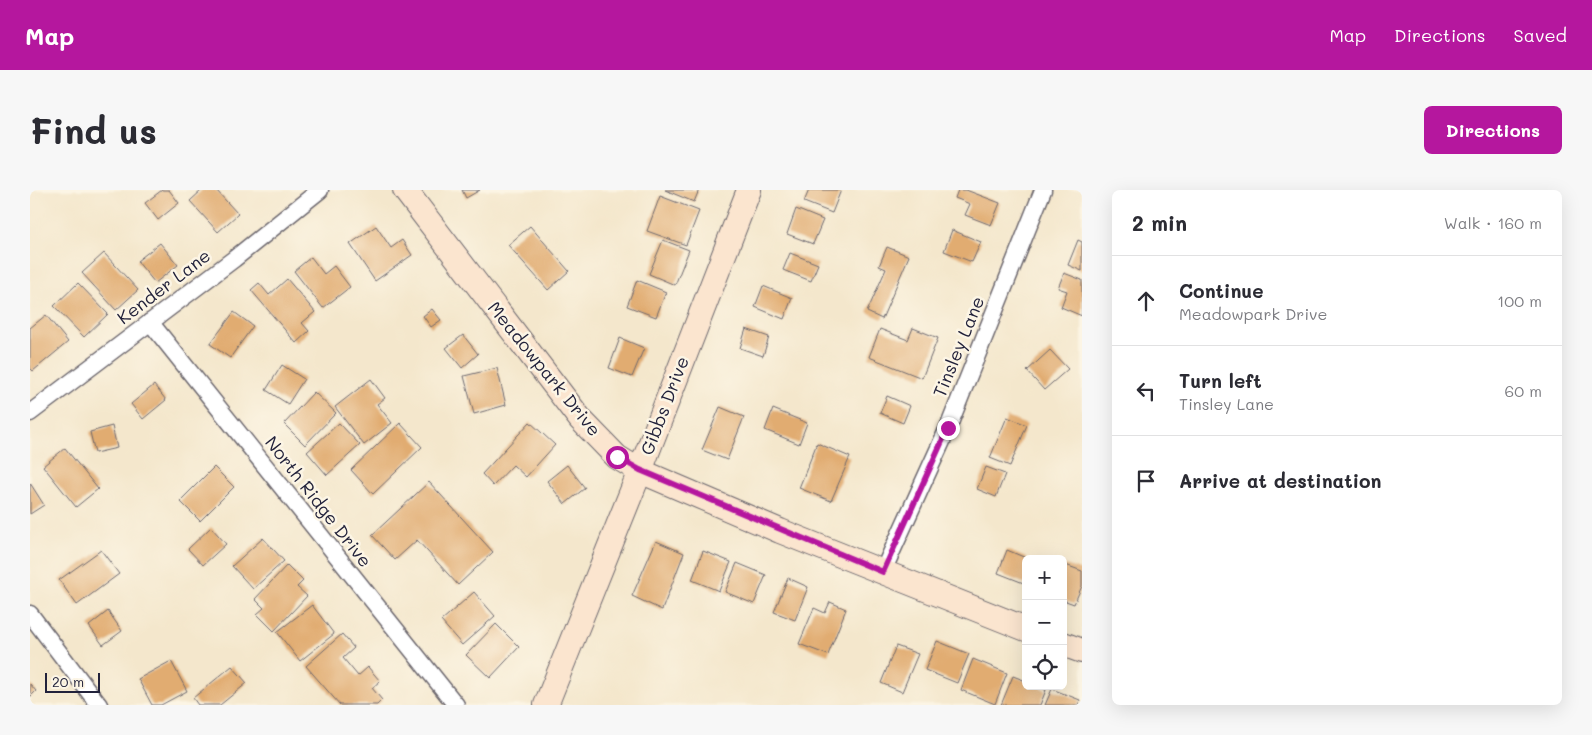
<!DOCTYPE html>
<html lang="en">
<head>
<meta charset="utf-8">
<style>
	:root { --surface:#fff; --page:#f7f7f7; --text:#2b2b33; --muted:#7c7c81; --line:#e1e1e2; --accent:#b5179e }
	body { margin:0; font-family:Mali,sans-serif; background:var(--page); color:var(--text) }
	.controls { position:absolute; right:15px; bottom:15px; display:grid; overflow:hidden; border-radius:8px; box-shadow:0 5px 20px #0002 }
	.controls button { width:45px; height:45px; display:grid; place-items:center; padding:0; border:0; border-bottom:1px solid var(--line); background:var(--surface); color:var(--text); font:25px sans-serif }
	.scale { position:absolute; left:15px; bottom:12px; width:55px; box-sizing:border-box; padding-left:5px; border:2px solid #22223b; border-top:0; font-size:14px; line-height:18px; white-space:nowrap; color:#22223b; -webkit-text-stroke:4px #fcf5e5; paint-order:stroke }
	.stop { position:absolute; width:15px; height:15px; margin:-11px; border:4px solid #b5179e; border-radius:50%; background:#fff }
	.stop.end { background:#b5179e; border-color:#fff; box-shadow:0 1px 5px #0008 }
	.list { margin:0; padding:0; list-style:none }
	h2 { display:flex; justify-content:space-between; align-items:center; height:65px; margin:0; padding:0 20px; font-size:21px }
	h2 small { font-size:16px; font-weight:400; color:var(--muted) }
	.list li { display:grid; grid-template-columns:32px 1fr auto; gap:15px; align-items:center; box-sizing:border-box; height:90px; padding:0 20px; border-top:1px solid var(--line) }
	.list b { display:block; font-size:19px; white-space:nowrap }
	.list p { margin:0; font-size:16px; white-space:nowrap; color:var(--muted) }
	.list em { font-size:16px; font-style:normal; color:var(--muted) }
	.icon { flex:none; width:28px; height:28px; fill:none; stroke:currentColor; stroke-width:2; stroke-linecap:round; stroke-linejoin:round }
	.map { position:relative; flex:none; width:1052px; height:515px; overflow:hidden; border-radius:8px }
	header { display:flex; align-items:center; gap:30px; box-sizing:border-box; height:70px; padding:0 25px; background:var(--accent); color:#fff }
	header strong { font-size:24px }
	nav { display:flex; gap:28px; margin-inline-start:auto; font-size:18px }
	.intro { display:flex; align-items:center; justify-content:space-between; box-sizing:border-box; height:120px; padding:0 30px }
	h1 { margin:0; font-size:35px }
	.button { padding:12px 22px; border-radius:8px; background:var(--accent); color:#fff; font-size:18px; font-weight:700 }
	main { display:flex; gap:30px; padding:0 30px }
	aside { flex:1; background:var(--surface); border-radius:8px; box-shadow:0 5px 20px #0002 }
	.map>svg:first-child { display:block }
	.building { fill:#e1ac71 }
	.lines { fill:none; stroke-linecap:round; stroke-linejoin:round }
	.street-casing { stroke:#6c676e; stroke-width:19 }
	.secondary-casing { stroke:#6c676e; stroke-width:26 }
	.street { stroke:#fff; stroke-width:16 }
	.secondary { stroke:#fbe5cf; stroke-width:24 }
	.route { stroke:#b5179e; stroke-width:6 }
	.labels { text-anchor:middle; stroke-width:5; stroke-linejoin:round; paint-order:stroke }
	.street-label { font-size:18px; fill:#22223b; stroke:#fcf5e5 }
</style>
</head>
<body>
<header>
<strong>Map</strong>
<nav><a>Map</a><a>Directions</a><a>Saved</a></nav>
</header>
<div class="intro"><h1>Find us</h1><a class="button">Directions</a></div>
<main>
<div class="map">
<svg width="1052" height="515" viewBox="0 0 1052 515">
	<rect width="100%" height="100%" fill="#fcf5e5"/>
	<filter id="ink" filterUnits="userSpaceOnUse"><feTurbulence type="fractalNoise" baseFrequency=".02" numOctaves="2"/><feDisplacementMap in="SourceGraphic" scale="10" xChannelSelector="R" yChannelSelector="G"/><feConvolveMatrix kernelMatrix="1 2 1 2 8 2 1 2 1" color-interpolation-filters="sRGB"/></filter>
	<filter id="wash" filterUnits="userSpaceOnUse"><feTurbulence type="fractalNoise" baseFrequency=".0096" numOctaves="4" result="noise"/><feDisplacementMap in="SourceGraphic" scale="20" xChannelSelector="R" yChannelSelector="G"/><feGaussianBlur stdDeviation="1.12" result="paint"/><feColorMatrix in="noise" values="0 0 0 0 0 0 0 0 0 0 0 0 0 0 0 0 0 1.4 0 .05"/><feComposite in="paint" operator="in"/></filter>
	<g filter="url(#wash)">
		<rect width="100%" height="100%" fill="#f4e7cc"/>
		<g id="blocks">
			<g class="building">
				<path d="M132,0H139L149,13L128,30L115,13Z"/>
				<path d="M172,0H186L208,24L188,42L160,11Z"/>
				<path d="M432,0H450L436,8Z"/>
				<path d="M635,0H669L664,12Z"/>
				<path d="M779,0H811L802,23L774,12Z"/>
				<path d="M928,0H936L970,13L961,35L935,25L940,14L925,8Z"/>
				<path d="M630,6L669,21L656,55L617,41Z"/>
				<path d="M766,19L793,30L783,54L757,44Z"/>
				<path d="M346,36L361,58L372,50L382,65L345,91L320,54Z"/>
				<path d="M500,36L539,81L518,100L478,55Z"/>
				<path d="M922,40L951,52L942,72L914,61Z"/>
				<path d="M633,50L659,60L645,95L619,84Z"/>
				<path d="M1048,50L1052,52V81L1038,75Z"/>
				<path d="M130,53L148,75L125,93L107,71Z"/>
				<path d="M857,57L879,66L852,129L837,122L856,79L849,76Z"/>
				<path d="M74,63L108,100L86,120L52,83Z"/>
				<path d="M760,63L788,74L781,91L753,80Z"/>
				<path d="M281,67L294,84L304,76L320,97L293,118L264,81Z"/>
				<path d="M1034,83L1052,90V126L1031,117L1037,101L1028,98Z"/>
				<path d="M257,89L285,122L272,133L279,141L266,153L221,100L229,93L239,105Z"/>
				<path d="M607,90L636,102L626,127L597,116Z"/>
				<path d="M48,93L78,124L54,147L24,116Z"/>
				<path d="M733,96L762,108L754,129L725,117Z"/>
				<path d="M402,119L411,130L401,137L393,126Z"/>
				<path d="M204,122L223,136L200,168L180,154Z"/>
				<path d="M16,125L38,152L3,181L0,178V138Z"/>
				<path d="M883,138L908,148L892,188L839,167L850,139L878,150Z"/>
				<path d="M716,139L739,147L733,166L710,158Z"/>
				<path d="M433,145L448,164L432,178L416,158Z"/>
				<path d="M590,148L614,158L602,187L579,178Z"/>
				<path d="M1020,160L1038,179L1014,200L997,181Z"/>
				<path d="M252,175L274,189L258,214L236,200Z"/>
				<path d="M467,178L476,215L444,224L434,186Z"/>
				<path d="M341,189L355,208L347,214L362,233L334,255L305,217Z"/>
				<path d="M124,195L136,210L113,229L101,214Z"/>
				<path d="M284,202L306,223L275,255L254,234Z"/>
				<path d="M857,206L880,216L873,233L850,223Z"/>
				<path d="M690,217L714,227L697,270L672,260Z"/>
				<path d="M743,219L777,233L769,254L735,240Z"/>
				<path d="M977,227L997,235L980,276L960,268Z"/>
				<path d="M500,232L525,255L496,287L483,275L463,296L452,284Z"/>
				<path d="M309,233L330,255L297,285L277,262Z"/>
				<path d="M370,233L392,257L343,304L321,280Z"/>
				<path d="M82,236L87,258L65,263L60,242Z"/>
				<path d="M787,253L820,267L801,311L769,298Z"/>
				<path d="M35,258L68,299L46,317L13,276Z"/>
				<path d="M537,275L555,298L535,314L517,291Z"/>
				<path d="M184,277L204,297L170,331L150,311Z"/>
				<path d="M956,277L975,284L966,307L947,299Z"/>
				<path d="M399,292L463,362L428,395L387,350L365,370L342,345Z"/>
				<path d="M0,293L14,315L0,324Z"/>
				<path d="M181,337L196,354L173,375L158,359Z"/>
				<path d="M233,348L254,371L223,399L202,376Z"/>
				<path d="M626,351L654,363L632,420L602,406Z"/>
				<path d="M71,360L89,384L47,415L29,390Z"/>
				<path d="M977,360L996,368V394L968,383Z"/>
				<path d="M673,361L701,372L689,401L662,390Z"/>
				<path d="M707,373L736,385L724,414L695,402Z"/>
				<path d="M1033,374L1052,381V396L1044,414L1033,410Z"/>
				<path d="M257,375L273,391L267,397L277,406L244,441L227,424L234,418L225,409Z"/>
				<path d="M758,388L778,397L765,430L744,422Z"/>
				<path d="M444,402L465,426L432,455L411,431Z"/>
				<path d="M800,412L816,419L798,465L769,454L784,418L795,423Z"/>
				<path d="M282,415L304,444L270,471L247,442Z"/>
				<path d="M78,421L92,441L73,455L59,436Z"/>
				<path d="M466,434L489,457L460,488L436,465Z"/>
				<path d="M312,444L324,458L313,468L328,486L338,477L350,491L342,498L352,510L347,515H310L276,476Z"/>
				<path d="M907,451L939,464L927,493L895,480Z"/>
				<path d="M866,456L888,464L872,502L851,493Z"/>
				<path d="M943,469L977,483L965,514L931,500Z"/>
				<path d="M141,471L157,501L131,515H122L108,489Z"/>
				<path d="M202,476L217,493L190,515H168L163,508Z"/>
				<path d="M983,486L996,491V496H1008L1016,500L1010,515H971Z"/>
				<path d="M0,494L6,501L0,507Z"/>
				<path d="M1022,499L1050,510L1048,515H1015Z"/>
			</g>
		</g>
	</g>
	<g filter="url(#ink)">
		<use href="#blocks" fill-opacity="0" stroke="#6c676e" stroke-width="1"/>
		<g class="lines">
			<defs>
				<g id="street">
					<path d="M120,132L426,515"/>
					<path d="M0,223L204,69L290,0"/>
					<path d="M853,381L918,238L1013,0"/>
					<path d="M0,424L69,515"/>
				</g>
				<g id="secondary">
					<path d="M375,0L551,230L587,267L610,281L750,341L996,439"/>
					<path d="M1033,454L1052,461"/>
					<path d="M516,515L610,281L719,0"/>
				</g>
			</defs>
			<use href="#street" class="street-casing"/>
			<use href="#secondary" class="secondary-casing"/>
			<use href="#street" class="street"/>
			<use href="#secondary" class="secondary"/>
		</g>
	</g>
	<g class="lines" filter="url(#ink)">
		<path class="route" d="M587,267L610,280L853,382L918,238"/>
	</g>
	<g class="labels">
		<g class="street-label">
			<text transform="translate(134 97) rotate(-37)" y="6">Kender Lane</text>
			<text transform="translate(929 157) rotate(-68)" y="6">Tinsley Lane</text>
			<text transform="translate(514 179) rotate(51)" y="6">Meadowpark Drive</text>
			<text transform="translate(635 216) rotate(-69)" y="6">Gibbs Drive</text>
			<text transform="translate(288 312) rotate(52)" y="6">North Ridge Drive</text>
		</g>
	</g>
</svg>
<div class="controls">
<button>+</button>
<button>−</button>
<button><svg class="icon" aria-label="locate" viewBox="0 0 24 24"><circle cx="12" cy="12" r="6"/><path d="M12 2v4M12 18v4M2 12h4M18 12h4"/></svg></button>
</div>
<div class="scale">20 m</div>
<div class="stop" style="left:587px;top:267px"></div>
<div class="stop end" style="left:918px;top:238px"></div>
</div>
<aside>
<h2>2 min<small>Walk · 160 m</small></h2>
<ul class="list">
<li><svg class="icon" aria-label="ahead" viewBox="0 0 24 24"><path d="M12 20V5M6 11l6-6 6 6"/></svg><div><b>Continue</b><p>Meadowpark Drive</p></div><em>100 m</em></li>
<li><svg class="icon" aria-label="left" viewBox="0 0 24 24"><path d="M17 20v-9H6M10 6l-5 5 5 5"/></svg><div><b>Turn left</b><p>Tinsley Lane</p></div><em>60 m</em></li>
<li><svg class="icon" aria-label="arrive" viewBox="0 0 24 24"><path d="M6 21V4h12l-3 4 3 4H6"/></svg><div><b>Arrive at destination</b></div></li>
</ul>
</aside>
</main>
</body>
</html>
